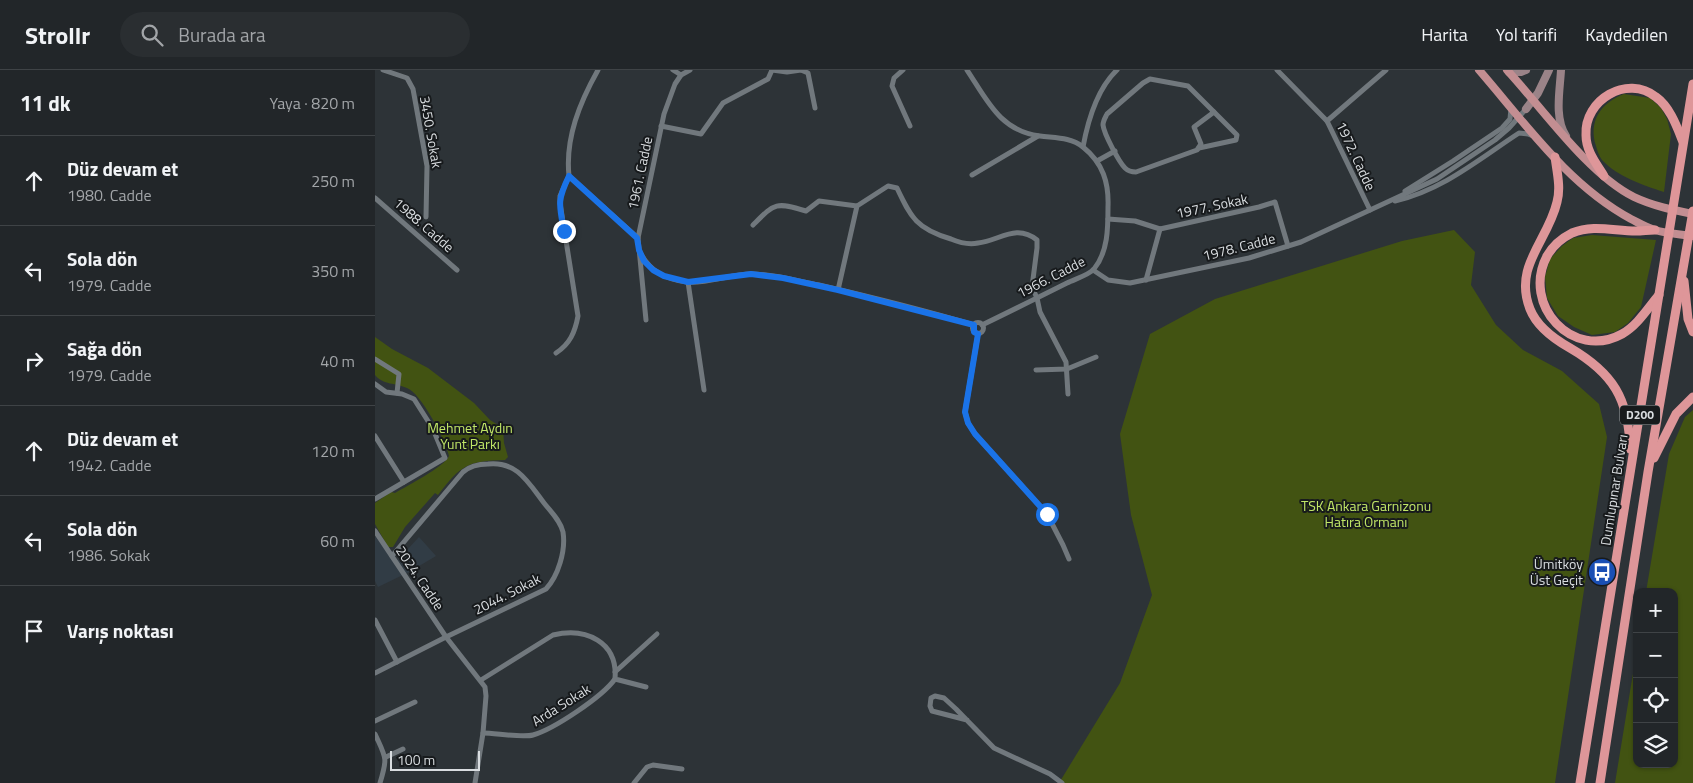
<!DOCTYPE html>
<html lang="tr">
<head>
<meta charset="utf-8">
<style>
	:root { --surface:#222629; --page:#2a2e31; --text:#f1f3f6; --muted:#a2a5a8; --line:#3f4346 }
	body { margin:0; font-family:"Titillium Web",sans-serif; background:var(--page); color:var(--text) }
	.controls { position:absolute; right:15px; bottom:15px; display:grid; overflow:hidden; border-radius:10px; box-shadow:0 1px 4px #0004 }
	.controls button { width:45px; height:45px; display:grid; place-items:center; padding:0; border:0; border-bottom:1px solid var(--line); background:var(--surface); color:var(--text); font:25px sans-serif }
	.scale { position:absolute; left:15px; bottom:12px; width:90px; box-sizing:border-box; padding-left:5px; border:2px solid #d9dde0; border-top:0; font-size:14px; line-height:18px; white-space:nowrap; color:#d9dde0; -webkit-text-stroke:4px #171a1c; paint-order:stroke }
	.stop { position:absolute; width:15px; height:15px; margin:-11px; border:4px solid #1a73e8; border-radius:50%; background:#fff }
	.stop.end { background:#1a73e8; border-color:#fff; box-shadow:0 1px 5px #0008 }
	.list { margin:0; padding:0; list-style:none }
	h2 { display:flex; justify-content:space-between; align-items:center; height:65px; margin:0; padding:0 20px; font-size:21px }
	h2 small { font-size:16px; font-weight:400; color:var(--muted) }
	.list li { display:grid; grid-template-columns:32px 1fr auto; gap:15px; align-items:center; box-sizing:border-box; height:90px; padding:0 20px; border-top:1px solid var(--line) }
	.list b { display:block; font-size:19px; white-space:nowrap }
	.list p { margin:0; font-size:16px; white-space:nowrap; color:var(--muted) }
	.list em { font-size:16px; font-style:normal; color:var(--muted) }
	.icon { flex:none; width:28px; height:28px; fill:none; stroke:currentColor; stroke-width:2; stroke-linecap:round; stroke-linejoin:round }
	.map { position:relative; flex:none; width:1318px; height:713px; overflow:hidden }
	header { display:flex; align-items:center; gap:30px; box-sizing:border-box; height:70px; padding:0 25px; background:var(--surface); border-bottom:1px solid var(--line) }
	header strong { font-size:24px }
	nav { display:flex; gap:28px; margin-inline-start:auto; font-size:18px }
	.search { width:350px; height:45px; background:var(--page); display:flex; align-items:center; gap:12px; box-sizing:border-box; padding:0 18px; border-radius:28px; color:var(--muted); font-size:19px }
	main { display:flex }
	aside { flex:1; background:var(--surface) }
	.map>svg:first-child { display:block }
	.built { fill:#313c45 }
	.green { fill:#425312 }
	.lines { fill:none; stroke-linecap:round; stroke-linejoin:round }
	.minor { stroke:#71787d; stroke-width:5 }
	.secondary { stroke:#9a8388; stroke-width:8 }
	.primary { stroke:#c38e92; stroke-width:8 }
	.trunk { stroke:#de9699; stroke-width:9 }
	.route { stroke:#1a73e8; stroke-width:6 }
	.labels { text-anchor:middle; stroke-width:4; stroke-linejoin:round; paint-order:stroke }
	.shield { fill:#171a1c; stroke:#9fa2a5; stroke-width:1 }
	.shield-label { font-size:12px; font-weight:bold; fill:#d9dde0 }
	.street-label { font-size:14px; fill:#d9dde0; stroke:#171a1c }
	.park-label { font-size:14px; fill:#c1e667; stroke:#171a1c }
	.poi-label { font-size:14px; fill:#d9dde0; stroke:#171a1c; text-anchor:end }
</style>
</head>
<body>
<header>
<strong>Strollr</strong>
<div class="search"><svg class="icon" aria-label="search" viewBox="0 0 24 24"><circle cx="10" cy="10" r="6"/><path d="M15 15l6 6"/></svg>Burada ara</div>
<nav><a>Harita</a><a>Yol tarifi</a><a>Kaydedilen</a></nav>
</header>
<main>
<aside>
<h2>11 dk<small>Yaya · 820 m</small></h2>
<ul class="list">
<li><svg class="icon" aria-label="ahead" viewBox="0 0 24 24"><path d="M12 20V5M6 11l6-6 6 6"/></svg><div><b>Düz devam et</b><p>1980. Cadde</p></div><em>250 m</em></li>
<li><svg class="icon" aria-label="left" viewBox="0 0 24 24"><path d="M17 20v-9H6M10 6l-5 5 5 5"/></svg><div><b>Sola dön</b><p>1979. Cadde</p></div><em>350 m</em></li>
<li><svg class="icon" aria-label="right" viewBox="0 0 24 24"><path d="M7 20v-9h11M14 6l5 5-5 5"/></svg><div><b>Sağa dön</b><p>1979. Cadde</p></div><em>40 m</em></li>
<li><svg class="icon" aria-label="ahead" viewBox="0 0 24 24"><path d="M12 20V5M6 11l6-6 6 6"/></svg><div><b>Düz devam et</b><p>1942. Cadde</p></div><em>120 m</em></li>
<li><svg class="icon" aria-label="left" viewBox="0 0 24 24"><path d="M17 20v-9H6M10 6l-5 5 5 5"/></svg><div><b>Sola dön</b><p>1986. Sokak</p></div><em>60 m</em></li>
<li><svg class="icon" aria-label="arrive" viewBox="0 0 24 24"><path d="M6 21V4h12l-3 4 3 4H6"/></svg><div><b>Varış noktası</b></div></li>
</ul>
</aside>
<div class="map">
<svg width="1318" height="713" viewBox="0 0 1318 713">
	<rect width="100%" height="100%" fill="#2d3337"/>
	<path class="built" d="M0,466L20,493L44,467L61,486L34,502L3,517L0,511Z"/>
	<g class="green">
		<path d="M1249,24L1275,28L1286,38L1292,49L1296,64L1289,122C1268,115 1243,107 1227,90C1224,86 1222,80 1221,76C1213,51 1226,33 1249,24Z"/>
		<path d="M1079,160L1100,182L1096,215L1121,255L1148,280L1187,301L1224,334L1232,367L1180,713H684L745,613L777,525L756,445L745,364L775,264L840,229L1027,171Z"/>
		<path d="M1217,165L1281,170L1266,237L1253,253L1240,262L1217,265L1199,257L1183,246L1172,228L1170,207L1175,189L1187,176L1198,168Z"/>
		<path d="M0,267L17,279L53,298L99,333L115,350L128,358L129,373L133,387L130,390C92,391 86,395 63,425L60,423L30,457L18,477H13L0,454V433L16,422L20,423C32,416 69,397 74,386C71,371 46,323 32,318C21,313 8,315 0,305Z"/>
		<path d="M1318,340V713H1240L1262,579V694H1299V522H1271L1294,384L1310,347Z"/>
	</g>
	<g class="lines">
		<g class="minor">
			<path d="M8,0L32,8L38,19L52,96L51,147"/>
			<path d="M223,0C205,32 190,68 194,106L263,168"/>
			<path d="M298,0L306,5"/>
			<path d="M397,0L412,2L426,0"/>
			<path d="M426,0L433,3L440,38"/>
			<path d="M528,0L519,8L517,16L535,56"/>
			<path d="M592,0C612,30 625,61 665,66C679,68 696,67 708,77C728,93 734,113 733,137C733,158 733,182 719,199C714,205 700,209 692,213C664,227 636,241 607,255"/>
			<path d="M902,0L952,51L995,140"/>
			<path d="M775,9L813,16L839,42L819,57L826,74L822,80L761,102C756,102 753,101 750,98C744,92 729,64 728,55C728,51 730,48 732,44L768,13Z"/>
			<path d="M952,51L1011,0"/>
			<path d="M286,56L326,64L348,33L393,9L397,0"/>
			<path d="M708,77C713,50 722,19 742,0"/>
			<path d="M824,78L861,70L862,65L839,42"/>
			<path d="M722,91L740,81"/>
			<path d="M597,105L663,66"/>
			<path d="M1030,121L1078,91L1127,58L1135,49L1136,38"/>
			<path d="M0,128L82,200"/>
			<path d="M1020,131C1068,120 1104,89 1144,63L1153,64L1158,66"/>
			<path d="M733,149L760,151L785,159L884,137L900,132L913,176"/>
			<path d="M378,155C399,134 400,131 431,141L444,131L482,136"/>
			<path d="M264,180C273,200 291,210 312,212C331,214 357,204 376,204C399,204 422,211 444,215C496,227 548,240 599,255"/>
			<path d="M718,200L733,210L755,213L874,188L926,172L1062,109L1120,70L1134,58L1151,39"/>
			<path d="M771,210L785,159"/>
			<path d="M313,212L329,320"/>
			<path d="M463,220L482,136L513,116L522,118C536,148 542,159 576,169C583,172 594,175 603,173C624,171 641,153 662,170V178L657,217L662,228L665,242L691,292L693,324"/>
			<path d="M271,250L263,168L289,44L300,14L306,5L315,0"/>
			<circle cx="603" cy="258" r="5.5"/>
			<path d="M603,264L590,342L593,353L600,364L672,444L688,475L694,489"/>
			<path d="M181,283C195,274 200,262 203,246L185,133V126L194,106"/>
			<path d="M0,289L24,304L22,323"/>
			<path d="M661,300L692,299L721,287"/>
			<path d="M0,314L11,322L27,324L39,329L58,359L70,388L0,429"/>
			<path d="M0,366L29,412"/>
			<path d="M0,461L71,567L110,617L111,626L108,663L100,713"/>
			<path d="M0,550L22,592"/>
			<path d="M240,602L282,564"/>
			<path d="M0,603L71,567L171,519C183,506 191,481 188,462C185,450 176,442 169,433C153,412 142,391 113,394C103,394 95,396 88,402L17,486"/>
			<path d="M106,610L178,565C211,557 243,572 240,609L271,617"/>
			<path d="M592,650L557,641L555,636L556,628L560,626L569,628L581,639L619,678L675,704L687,713"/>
			<path d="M0,651L40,632"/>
			<path d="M108,663C120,663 147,668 158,665C179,659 227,627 240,609"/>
			<path d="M0,664C11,688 13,687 5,713"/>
			<path d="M11,687L28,679"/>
			<path d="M259,713L272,697L278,695L307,699"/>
		</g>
		<g class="secondary">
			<path d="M1186,0C1185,20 1179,48 1191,66"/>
			<path d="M1134,2H1146L1151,0"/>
			<path d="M1151,39L1163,23L1174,0"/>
		</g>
		<g class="primary">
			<path d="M1104,0C1150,53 1193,115 1256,149C1264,153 1272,158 1280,160C1292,164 1306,164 1318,166"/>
			<path d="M1132,0C1168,39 1213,104 1259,127C1278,136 1298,140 1318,144"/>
		</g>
		<g class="trunk">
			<path d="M1180,87C1182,102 1186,118 1182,132C1173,171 1138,196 1155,239C1162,257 1179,269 1195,278C1238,303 1254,329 1255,379"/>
			<path d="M1229,106C1221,93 1211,81 1211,65C1209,30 1252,4 1281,27C1295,37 1302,57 1308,72"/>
			<path d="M1280,160C1274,160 1267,161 1261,161C1239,161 1218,154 1197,163C1187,168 1177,177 1172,186C1146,235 1198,291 1247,264C1262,256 1273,238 1284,225"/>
			<path d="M1309,211L1313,249L1318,262"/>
			<path d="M1279,388L1301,344L1318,327"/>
			<path d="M1205,713L1318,14"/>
			<path d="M1225,713L1273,402L1318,141"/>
		</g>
	</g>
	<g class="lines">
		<path class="route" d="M189,161C184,134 182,131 194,106L262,168L264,180L269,191L278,200L289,206L313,212L376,204L408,208L463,220L599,255V262L603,264L590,342L593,353L600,364L672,444"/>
	</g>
	<defs>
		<symbol id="bus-disc" viewBox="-11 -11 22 22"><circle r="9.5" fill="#1a4fb4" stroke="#171a1c"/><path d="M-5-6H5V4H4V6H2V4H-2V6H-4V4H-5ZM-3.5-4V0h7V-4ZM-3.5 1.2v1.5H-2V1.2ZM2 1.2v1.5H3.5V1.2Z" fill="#fff"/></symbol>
	</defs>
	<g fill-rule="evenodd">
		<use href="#bus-disc" x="1211" y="486" width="32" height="32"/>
	</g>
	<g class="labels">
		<rect class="shield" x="1245" y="335.5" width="40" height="19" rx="4"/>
		<g class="shield-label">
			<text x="1265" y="349">D200</text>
		</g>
		<g class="street-label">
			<text transform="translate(56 62) rotate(80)" y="5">3450. Sokak</text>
			<text transform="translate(981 86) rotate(65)" y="5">1972. Cadde</text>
			<text transform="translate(265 103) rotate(-78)" y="5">1961. Cadde</text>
			<text transform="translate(837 136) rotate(-12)" y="5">1977. Sokak</text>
			<text transform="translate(49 155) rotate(41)" y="5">1988. Cadde</text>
			<text transform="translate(864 177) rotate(-14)" y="5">1978. Cadde</text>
			<text transform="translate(676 207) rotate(-27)" y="5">1966. Cadde</text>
			<text transform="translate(1239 420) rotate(-81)" y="5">Dumlupınar Bulvarı</text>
			<text transform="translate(45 508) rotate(56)" y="5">2024. Cadde</text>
			<text transform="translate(132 524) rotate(-27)" y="5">2044. Sokak</text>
			<text transform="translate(186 635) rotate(-32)" y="5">Arda Sokak</text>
		</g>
		<g class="park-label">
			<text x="95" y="363">Mehmet Aydın<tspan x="95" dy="16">Yunt Parkı</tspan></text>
			<text x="991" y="441">TSK Ankara Garnizonu<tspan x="991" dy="16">Hatıra Ormanı</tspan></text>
		</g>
		<g class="poi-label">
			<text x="1208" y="499">Ümitköy<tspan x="1208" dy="16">Üst Geçit</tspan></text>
		</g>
	</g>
</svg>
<div class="controls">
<button>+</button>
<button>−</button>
<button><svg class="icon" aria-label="locate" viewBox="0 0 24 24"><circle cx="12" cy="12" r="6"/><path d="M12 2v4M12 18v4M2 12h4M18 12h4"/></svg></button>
<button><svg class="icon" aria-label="layers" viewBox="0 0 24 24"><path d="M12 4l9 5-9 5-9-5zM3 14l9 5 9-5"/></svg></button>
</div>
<div class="scale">100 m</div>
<div class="stop" style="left:672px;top:444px"></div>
<div class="stop end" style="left:189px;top:161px"></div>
</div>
</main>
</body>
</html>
